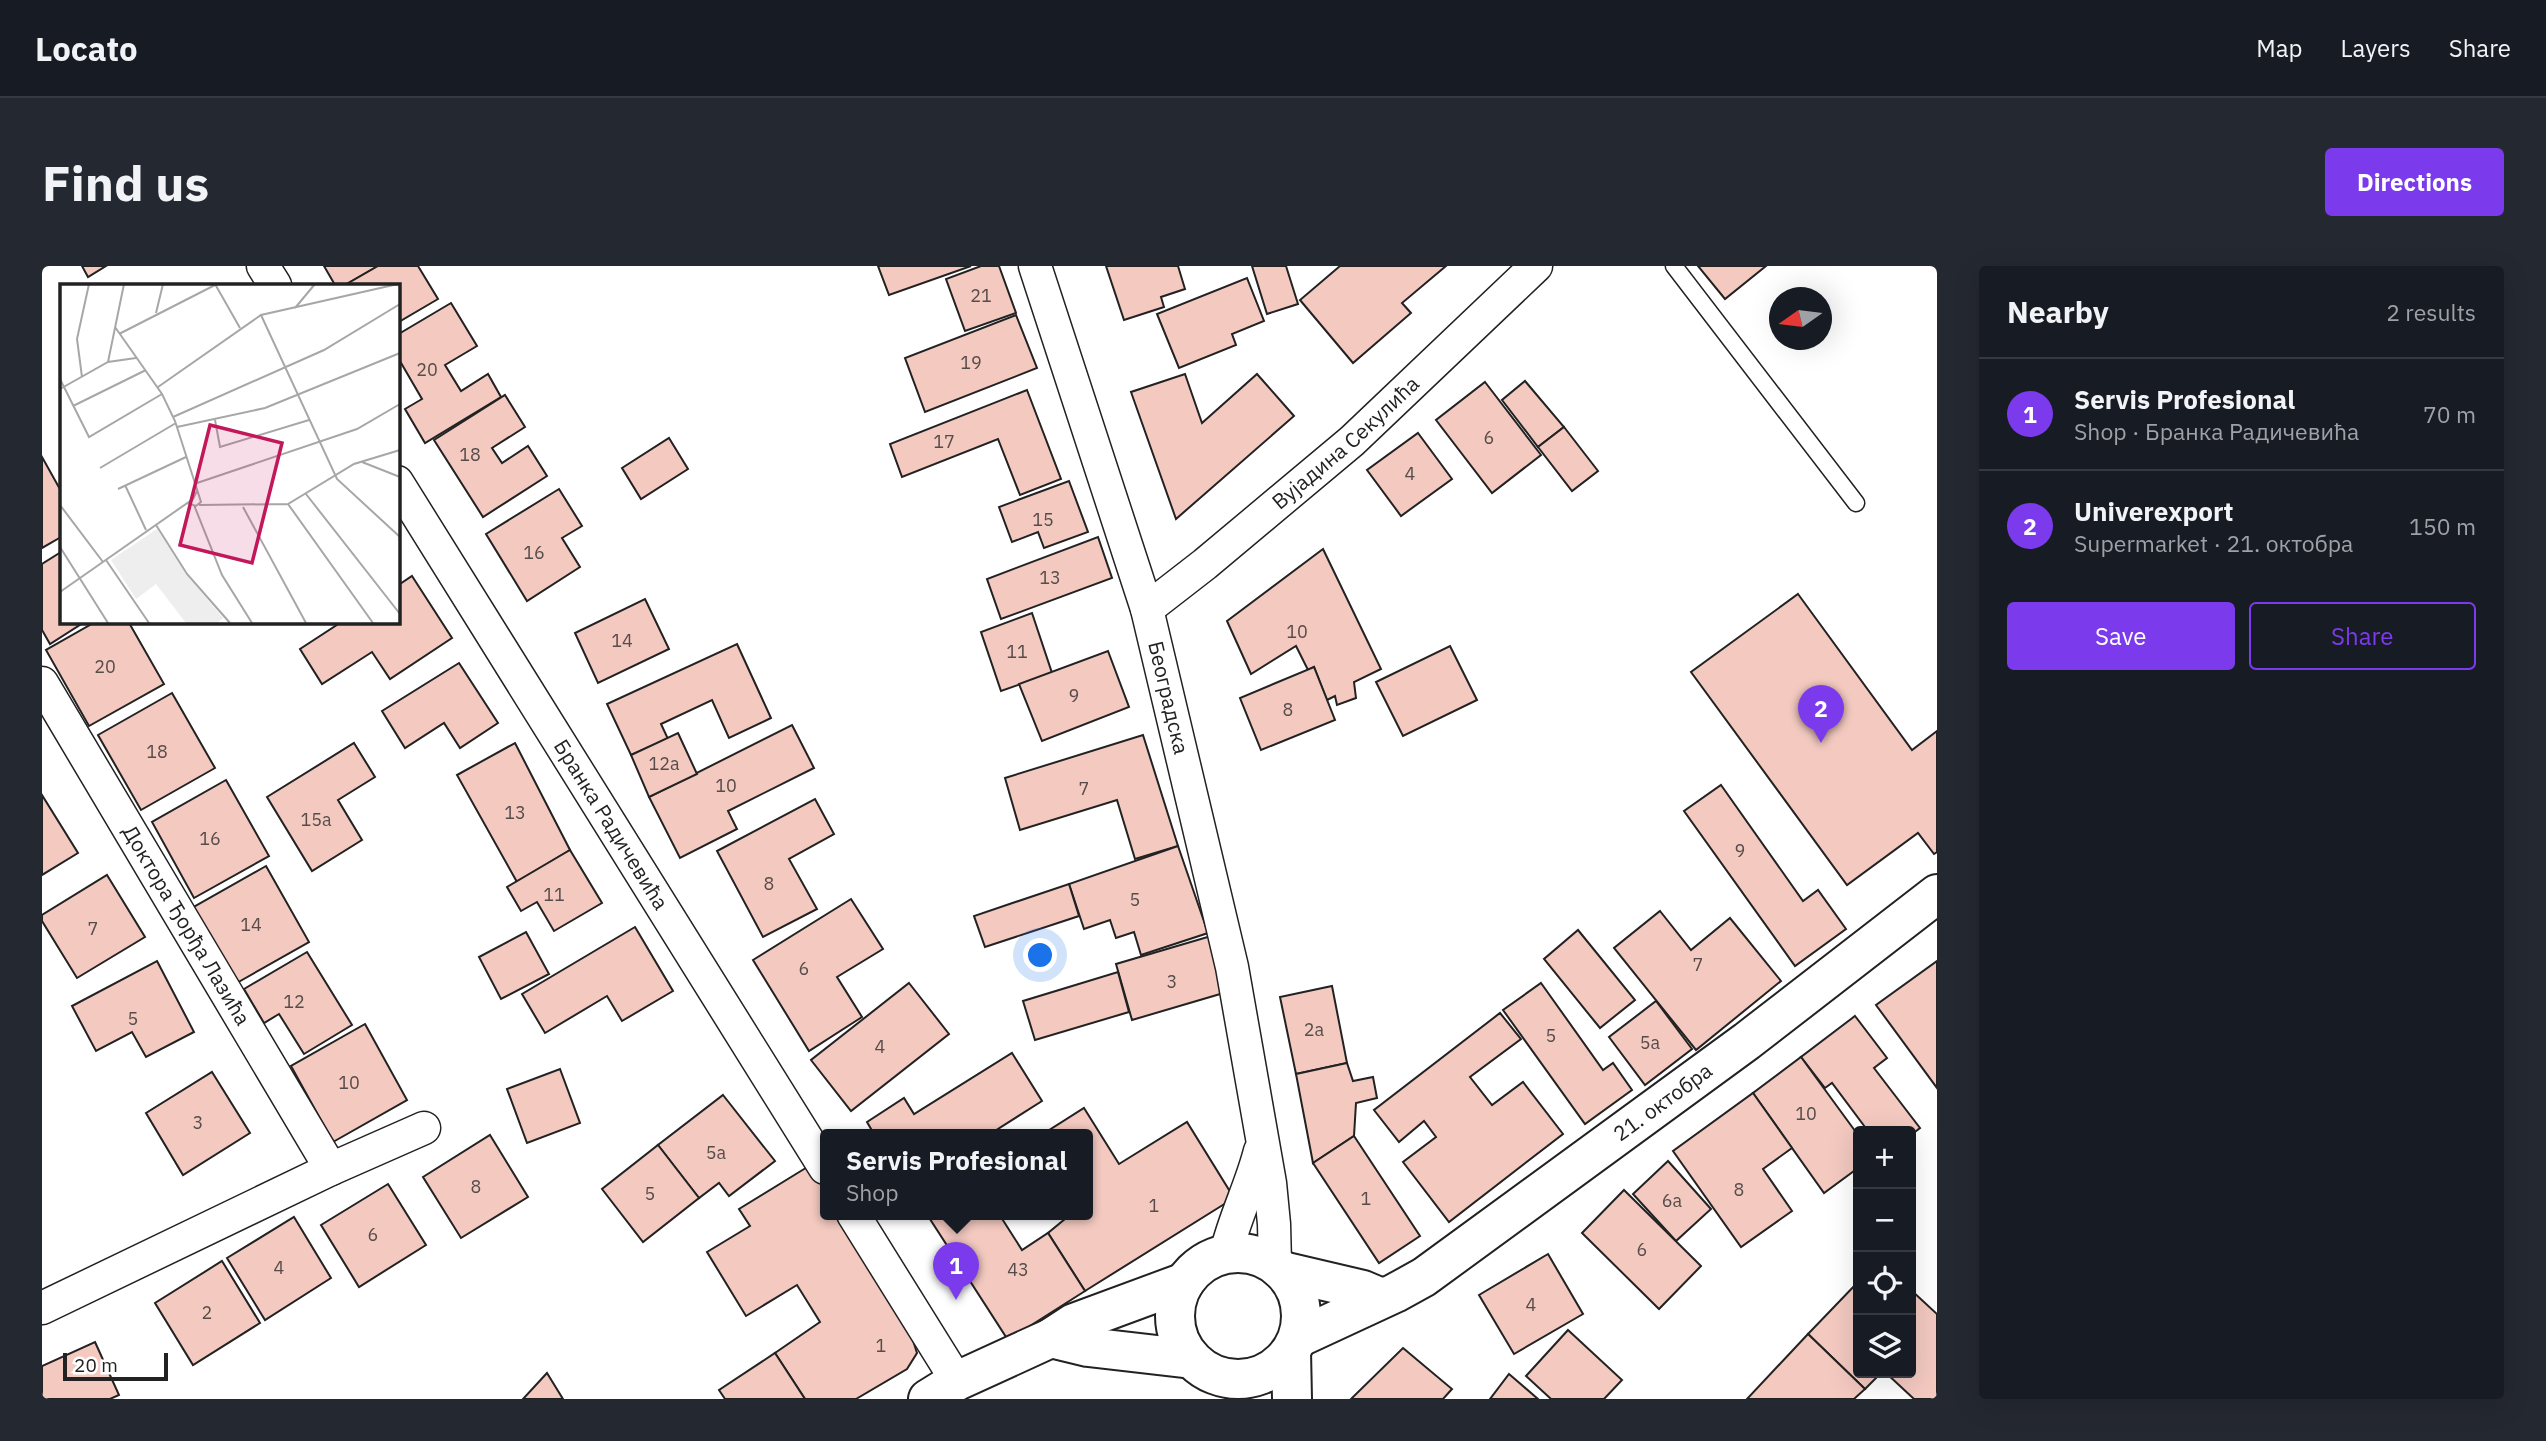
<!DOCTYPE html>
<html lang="en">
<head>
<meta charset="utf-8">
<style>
	:root { --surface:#171b24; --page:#242831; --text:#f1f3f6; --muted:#9ea1a6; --line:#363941; --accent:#7c3aed }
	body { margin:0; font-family:"IBM Plex Sans",sans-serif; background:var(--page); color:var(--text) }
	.controls { position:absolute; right:21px; bottom:21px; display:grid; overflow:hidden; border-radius:7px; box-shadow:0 7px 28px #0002 }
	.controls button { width:63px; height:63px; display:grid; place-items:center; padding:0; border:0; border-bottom:2px solid var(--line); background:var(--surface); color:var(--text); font:35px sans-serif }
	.compass { position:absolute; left:1727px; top:21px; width:63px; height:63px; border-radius:50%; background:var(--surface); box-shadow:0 7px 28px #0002; rotate:256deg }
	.scale { position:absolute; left:21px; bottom:18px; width:105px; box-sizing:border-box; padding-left:7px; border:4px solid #222; border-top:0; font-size:19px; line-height:24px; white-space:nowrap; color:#222; -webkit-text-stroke:5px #fff; paint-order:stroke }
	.you { position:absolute; left:999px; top:690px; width:24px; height:24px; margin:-18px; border:5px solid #fff; border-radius:50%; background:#1a73e8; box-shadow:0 0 0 10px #1a73e833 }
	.badge { display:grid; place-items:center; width:46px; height:46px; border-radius:50%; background:var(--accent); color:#fff; font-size:23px; font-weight:700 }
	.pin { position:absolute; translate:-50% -58px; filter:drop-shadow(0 2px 4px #0008) }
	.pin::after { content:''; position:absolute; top:37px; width:24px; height:21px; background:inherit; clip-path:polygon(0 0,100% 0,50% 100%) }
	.popup { position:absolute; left:778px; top:863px; width:273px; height:91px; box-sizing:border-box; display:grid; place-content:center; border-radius:7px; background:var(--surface); filter:drop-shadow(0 2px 5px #0005); font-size:23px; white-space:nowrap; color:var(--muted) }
	.popup b { font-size:26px; color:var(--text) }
	.popup::after { content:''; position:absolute; left:50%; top:100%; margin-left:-14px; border:14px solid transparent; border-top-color:var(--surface) }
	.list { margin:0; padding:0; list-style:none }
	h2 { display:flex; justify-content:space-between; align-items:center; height:91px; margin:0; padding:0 28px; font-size:30px }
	h2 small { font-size:23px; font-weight:400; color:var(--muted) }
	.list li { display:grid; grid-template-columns:46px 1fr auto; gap:21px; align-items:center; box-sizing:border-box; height:112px; padding:0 28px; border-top:2px solid var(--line) }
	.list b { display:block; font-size:26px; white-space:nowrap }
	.list p { margin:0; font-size:23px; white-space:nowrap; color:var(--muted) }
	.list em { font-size:23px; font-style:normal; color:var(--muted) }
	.actions { display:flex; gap:14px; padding:21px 28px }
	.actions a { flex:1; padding:16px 0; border:2px solid var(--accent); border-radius:7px; text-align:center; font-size:24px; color:var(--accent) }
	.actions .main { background:var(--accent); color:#fff }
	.icon { flex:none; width:38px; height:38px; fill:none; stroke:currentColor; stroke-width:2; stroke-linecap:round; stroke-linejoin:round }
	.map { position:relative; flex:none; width:1895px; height:1133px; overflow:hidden; border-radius:7px }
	header { display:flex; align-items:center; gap:42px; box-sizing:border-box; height:98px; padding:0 35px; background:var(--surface); border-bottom:2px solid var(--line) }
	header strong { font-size:33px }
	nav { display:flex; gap:38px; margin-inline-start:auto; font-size:24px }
	.intro { display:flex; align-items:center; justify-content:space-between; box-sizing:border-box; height:168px; padding:0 42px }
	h1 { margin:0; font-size:49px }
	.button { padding:18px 32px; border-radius:7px; background:var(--accent); color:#fff; font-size:24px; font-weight:700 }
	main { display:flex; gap:42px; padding:0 42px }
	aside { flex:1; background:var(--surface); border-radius:7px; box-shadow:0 7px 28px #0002 }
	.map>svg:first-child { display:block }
	.building { fill:#f3c9c0; stroke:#222; stroke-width:2 }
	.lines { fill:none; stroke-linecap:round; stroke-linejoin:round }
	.lane-casing { stroke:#222; stroke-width:19 }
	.street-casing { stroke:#222; stroke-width:35 }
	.secondary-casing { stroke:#222; stroke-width:42 }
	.lane { stroke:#fff; stroke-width:16 }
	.street { stroke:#fff; stroke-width:32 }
	.secondary { stroke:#fff; stroke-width:38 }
	.labels { text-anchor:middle; stroke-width:5; stroke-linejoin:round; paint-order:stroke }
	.number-label { font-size:18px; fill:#564c4a }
	.street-label { font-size:21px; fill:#222; stroke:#fff }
	.inset-road { fill:none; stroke:#a7a7a7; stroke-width:2 }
	.view { fill:#c2185b; fill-opacity:0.15; stroke:#c2185b; stroke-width:3.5 }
	.inset-edge { fill:none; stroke:#222; stroke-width:3.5 }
</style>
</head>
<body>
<header>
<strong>Locato</strong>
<nav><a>Map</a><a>Layers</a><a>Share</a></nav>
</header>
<div class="intro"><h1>Find us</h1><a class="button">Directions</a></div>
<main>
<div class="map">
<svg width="1895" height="1133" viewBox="0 0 1895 1133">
	<rect width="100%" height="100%" fill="#fff"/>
	<g class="building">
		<path d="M40,0H64L46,11Z"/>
		<path d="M282,0H336L303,19H293Z"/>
		<path d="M336,0H376L396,33L355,57V19H303Z"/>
		<path d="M836,0H929L847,29Z"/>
		<path d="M939,0H957L974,47L923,65L904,13Z"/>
		<path d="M1064,0H1136L1143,23L1119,31L1122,41L1082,54Z"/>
		<path d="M1210,0H1244L1256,38L1225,48Z"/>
		<path d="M1298,0H1404L1360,37L1369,47L1311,97L1258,34Z"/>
		<path d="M1656,0H1724L1683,33Z"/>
		<path d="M1205,12L1222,55L1190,68L1194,79L1137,102L1115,48Z"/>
		<path d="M409,37L435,80L403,99L419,125L446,108L459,131L383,177L363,143L380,133L355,90V69Z"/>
		<path d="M974,49L995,102L883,146L863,92Z"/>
		<path d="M1143,108L1160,157L1215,108L1252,150L1134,253L1089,126Z"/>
		<path d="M1483,115L1522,161L1496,181L1460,134Z"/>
		<path d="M1443,116L1499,189L1450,227L1394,154Z"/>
		<path d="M985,124L1019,213L978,229L956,173L860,211L848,178Z"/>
		<path d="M463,129L483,161L450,182L460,197L486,180L505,210L441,251L392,174Z"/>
		<path d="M1522,161L1556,205L1530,225L1496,181Z"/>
		<path d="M1376,167L1410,213L1359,250L1325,204Z"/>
		<path d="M627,172L646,203L599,233L580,202Z"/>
		<path d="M0,191L19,225V271L0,282Z"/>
		<path d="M1027,215L1046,266L1002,282L996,266L970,276L957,241Z"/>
		<path d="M517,223L540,260L520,272L538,301L485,335L444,268Z"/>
		<path d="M1056,271L1070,312L959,353L945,313Z"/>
		<path d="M1281,283L1339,403L1312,416L1314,432L1295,439L1293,430L1285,434L1272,401L1266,404L1254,380L1209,408L1185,355Z"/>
		<path d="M19,286V355H44L8,378L0,364V298Z"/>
		<path d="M370,310L410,372L348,413L330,386L280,418L258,383L301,355H355V320Z"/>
		<path d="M1756,328L1870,484L1895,465V586L1892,588L1876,567L1805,619L1649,406Z"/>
		<path d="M603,333L627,383L556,417L533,367Z"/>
		<path d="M990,347L1010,407L959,425L939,366Z"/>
		<path d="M55,355H86L122,418L47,460L4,384Z"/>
		<path d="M695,378L729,452L687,472L670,434L619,458L626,473L589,489L565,438Z"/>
		<path d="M1408,380L1435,434L1361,470L1334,416Z"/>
		<path d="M1066,385L1087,441L1000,475L977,418Z"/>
		<path d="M417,397L456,457L418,482L402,457L363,482L340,445Z"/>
		<path d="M1272,401L1293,454L1219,484L1198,432Z"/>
		<path d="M130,427L173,502L99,544L56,469Z"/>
		<path d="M750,459L772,502L686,545L695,563L638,592L607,531Z"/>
		<path d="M636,467L655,508L607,531L589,489Z"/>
		<path d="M1101,469L1136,580L1093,593L1075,534L978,564L963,512Z"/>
		<path d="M312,477L333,511L296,534L320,574L270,605L225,531Z"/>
		<path d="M473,477L528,584L475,616L415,509Z"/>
		<path d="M184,514L227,590L152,632L110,556Z"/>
		<path d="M1679,519L1761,635L1776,624L1804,663L1753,700L1642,545Z"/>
		<path d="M0,529L36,587L0,609Z"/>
		<path d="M773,533L792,568L747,593L775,643L721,671L675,585Z"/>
		<path d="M1136,580L1166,667L1099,689L1092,666L1074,672L1068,654L1042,663L1027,618Z"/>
		<path d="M528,584L560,637L512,665L495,636L479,645L465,621Z"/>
		<path d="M224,600L267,676L193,718L150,642Z"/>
		<path d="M65,609L103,671L35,712L0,655V649Z"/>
		<path d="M1027,618L1037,650L943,681L932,650Z"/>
		<path d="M809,633L841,683L795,711L820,751L767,785L711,694Z"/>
		<path d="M1618,645L1649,684L1688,652L1739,715L1654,784L1572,682Z"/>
		<path d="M593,661L631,725L580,755L565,730L503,767L480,728Z"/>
		<path d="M1536,664L1593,734L1558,762L1502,693Z"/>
		<path d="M484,666L507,708L459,733L437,691Z"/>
		<path d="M1169,670L1185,726L1090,754L1074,698Z"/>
		<path d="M265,686L310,759L262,788L237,748L222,757L202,723Z"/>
		<path d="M115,695L152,766L104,791L90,766L54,785L30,740Z"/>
		<path d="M1895,695V822L1834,739Z"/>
		<path d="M1076,706L1087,746L993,774L981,735Z"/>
		<path d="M867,717L907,768L809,845L769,794Z"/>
		<path d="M1499,717L1561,804L1571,797L1590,824L1543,858L1461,744Z"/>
		<path d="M1290,720L1305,797L1254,808L1238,731Z"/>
		<path d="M1614,735L1650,783L1603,819L1567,771Z"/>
		<path d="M1458,747L1479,773L1428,811L1450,839L1481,816L1521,868L1407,956L1361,896L1394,871L1382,855L1357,876L1332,844Z"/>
		<path d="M1813,750L1845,792L1832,802L1878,862L1869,869V865H1826L1790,817L1783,822L1759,791Z"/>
		<path d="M323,758L365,834L291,876L249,800Z"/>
		<path d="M970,787L1000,835L948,868H832L825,856L862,832L872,848Z"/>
		<path d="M1759,791L1816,869V902L1782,927L1711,827Z"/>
		<path d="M1305,797L1311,815L1331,811L1335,832L1314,837L1312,870L1271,897L1254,808Z"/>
		<path d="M518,803L538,857L485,877L465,823Z"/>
		<path d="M170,806L208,867L141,909L104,847Z"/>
		<path d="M1711,827L1750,882L1721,903L1750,945L1699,981L1631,885Z"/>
		<path d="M681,829L733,895L687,930L677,917L657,932L616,879Z"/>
		<path d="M1042,842L1077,898L1145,856L1192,932L1043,1025L1006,967L1029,948H1045V868H1001Z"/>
		<path d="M448,869L486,931L419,972L381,911Z"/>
		<path d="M1312,870L1378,970L1337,997L1271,897Z"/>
		<path d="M616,879L657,932L601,976L560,923Z"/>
		<path d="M1626,895L1669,943L1634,975L1591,928Z"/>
		<path d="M767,900L783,924V948H798L867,1062L875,1087L865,1103L814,1133H763L733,1087L778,1056L755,1019L704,1050L665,986L708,960L697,943Z"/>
		<path d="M346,918L384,979L317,1021L279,959Z"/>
		<path d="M1582,924L1659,1000L1617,1043L1540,967Z"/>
		<path d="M889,948H957L980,984L1006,967L1043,1025L966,1074L886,950Z"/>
		<path d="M252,951L289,1012L223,1054L185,992Z"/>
		<path d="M1506,988L1541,1048L1472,1088L1437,1029Z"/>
		<path d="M180,995L218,1057L151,1099L113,1037Z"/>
		<path d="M1816,1016V1107H1839L1823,1123L1766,1068Z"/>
		<path d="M1869,1024L1895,1048V1133H1872L1844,1107H1869Z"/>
		<path d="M1526,1064L1580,1114L1562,1133H1509L1484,1110Z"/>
		<path d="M1766,1068L1823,1123L1812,1133H1705Z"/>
		<path d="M53,1076L77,1129L68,1133H0V1100Z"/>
		<path d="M1361,1082L1410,1123L1401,1133H1309Z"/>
		<path d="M733,1087L763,1133H683L677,1124Z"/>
		<path d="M505,1107L521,1133H481Z"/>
		<path d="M1467,1108L1496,1133H1448Z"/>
	</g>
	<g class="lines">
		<defs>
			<path id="lane" d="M1632,0L1814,237"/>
			<g id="street">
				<path d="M221,0L233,19"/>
				<path id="s1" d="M993,0L1105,343L1190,701L1228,917L1232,958L1233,998"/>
				<path id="s2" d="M355,216L783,902"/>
				<path id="s3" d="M1105,343L1163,298L1310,175L1494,0"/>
				<path id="s4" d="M0,417L289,903L0,1042"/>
				<path d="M289,903L382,862"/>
				<path d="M811,948L915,1115"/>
				<path d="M1184,988C1192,952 1209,921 1218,885"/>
			</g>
			<g id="secondary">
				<circle cx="1196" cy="1050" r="63"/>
				<path d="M1240,1005L1321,1024L1340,1032"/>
				<path d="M1009,1072L1046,1081L1150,1093"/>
				<path id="s5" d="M1256,1072L1353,1027L1382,1011L1705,775L1895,628"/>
				<path d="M1249,1085L1250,1133"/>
				<path d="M886,1133L915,1115L1009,1072L1032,1057L1143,1016"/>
			</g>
		</defs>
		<use href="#lane" class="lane-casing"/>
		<use href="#street" class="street-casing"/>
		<use href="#secondary" class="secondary-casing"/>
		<use href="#lane" class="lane"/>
		<use href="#street" class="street"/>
		<use href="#secondary" class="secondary"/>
	</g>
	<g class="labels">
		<g class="number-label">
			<text x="939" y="36">21</text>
			<text x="929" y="103">19</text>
			<text x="385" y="110">20</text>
			<text x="1447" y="178">6</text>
			<text x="902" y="182">17</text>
			<text x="428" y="195">18</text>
			<text x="1368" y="214">4</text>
			<text x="1001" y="260">15</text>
			<text x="492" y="293">16</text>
			<text x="1008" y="318">13</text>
			<text x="1255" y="372">10</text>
			<text x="580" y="381">14</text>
			<text x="975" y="392">11</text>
			<text x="63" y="407">20</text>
			<text x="1032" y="436">9</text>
			<text x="1246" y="450">8</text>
			<text x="115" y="492">18</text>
			<text x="622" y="504">12a</text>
			<text x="684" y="526">10</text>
			<text x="1042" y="529">7</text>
			<text x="473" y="553">13</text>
			<text x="274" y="560">15a</text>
			<text x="168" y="579">16</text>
			<text x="1698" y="591">9</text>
			<text x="727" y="624">8</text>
			<text x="512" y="635">11</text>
			<text x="1093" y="640">5</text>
			<text x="209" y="665">14</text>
			<text x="51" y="669">7</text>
			<text x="1656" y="705">7</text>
			<text x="762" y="709">6</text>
			<text x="1130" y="722">3</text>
			<text x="252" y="742">12</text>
			<text x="91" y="759">5</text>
			<text x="1272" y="770">2a</text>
			<text x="1509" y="776">5</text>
			<text x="1608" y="783">5a</text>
			<text x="838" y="787">4</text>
			<text x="307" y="823">10</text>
			<text x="1764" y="854">10</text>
			<text x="156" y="863">3</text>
			<text x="674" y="893">5a</text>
			<text x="434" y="927">8</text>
			<text x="1697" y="930">8</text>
			<text x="608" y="934">5</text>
			<text x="1324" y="939">1</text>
			<text x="1630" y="941">6a</text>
			<text x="1112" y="946">1</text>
			<text x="331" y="975">6</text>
			<text x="1600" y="990">6</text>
			<text x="237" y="1008">4</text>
			<text x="976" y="1010">43</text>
			<text x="1489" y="1045">4</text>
			<text x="165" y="1053">2</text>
			<text x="839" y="1086">1</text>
		</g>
		<g class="street-label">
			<text dy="7" stroke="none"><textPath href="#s3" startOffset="259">Вујадина Секулића</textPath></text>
			<text dy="7" stroke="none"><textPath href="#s1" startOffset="452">Београдска</textPath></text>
			<text dy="7" stroke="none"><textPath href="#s2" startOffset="404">Бранка Радичевића</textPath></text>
			<text dy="7" stroke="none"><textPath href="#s4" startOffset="282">Доктора Ђорђа Лазића</textPath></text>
			<text dy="7" stroke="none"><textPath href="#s5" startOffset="436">21. октобра</textPath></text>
		</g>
	</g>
	<g transform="translate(18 18)">
		<rect width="340" height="340" fill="#fff"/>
		<path d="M97,245L125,289L163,334L157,339H126L96,300L76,315L51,276Z" fill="#eee"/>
		<path class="inset-road" d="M155,0L180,44M235,24L255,0M96,29L103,0M201,31L277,195L340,253M55,43L102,110L115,137L141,218L136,222L127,219M59,50L157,0M48,78L64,0M22,93L17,55L29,0M0,95L29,153L102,110M98,103L201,31L338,0M0,105L48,78L76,74M13,122L86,86M113,133L264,66L340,20M155,136L160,163L249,136M117,143L205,124L340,69M302,178L340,193M40,184L116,139M137,199L297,145L340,120M65,201L86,246M58,205L126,173M246,210L340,330M228,220L313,339M0,221L43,278M134,221L162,291L192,339M139,221L228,220L294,180L340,166M183,223L246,339M96,241L127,290L170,339M0,263L48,339M46,276L89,339M0,308L133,215L137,207"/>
		<path class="view" d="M150,141L222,159L192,279L120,261Z"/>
		<rect width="340" height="340" class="inset-edge"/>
	</g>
</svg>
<div class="controls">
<button>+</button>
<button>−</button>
<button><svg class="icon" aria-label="locate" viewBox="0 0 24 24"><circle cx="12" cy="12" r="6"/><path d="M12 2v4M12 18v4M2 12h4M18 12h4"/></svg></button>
<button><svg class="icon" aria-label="layers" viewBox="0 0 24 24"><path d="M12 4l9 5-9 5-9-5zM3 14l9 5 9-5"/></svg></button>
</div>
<svg class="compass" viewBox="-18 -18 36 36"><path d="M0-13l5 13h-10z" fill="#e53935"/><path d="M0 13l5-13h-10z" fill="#9ea1a6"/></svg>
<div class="scale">20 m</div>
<div class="you"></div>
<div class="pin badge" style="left:914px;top:1034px">1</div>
<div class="popup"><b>Servis Profesional</b>Shop</div>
<div class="pin badge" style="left:1779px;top:477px">2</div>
</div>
<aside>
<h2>Nearby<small>2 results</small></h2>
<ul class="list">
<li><span class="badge">1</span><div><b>Servis Profesional</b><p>Shop · Бранка Радичевића</p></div><em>70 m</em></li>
<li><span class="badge">2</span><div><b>Univerexport</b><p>Supermarket · 21. октобра</p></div><em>150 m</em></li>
</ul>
<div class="actions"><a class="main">Save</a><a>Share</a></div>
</aside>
</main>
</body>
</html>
